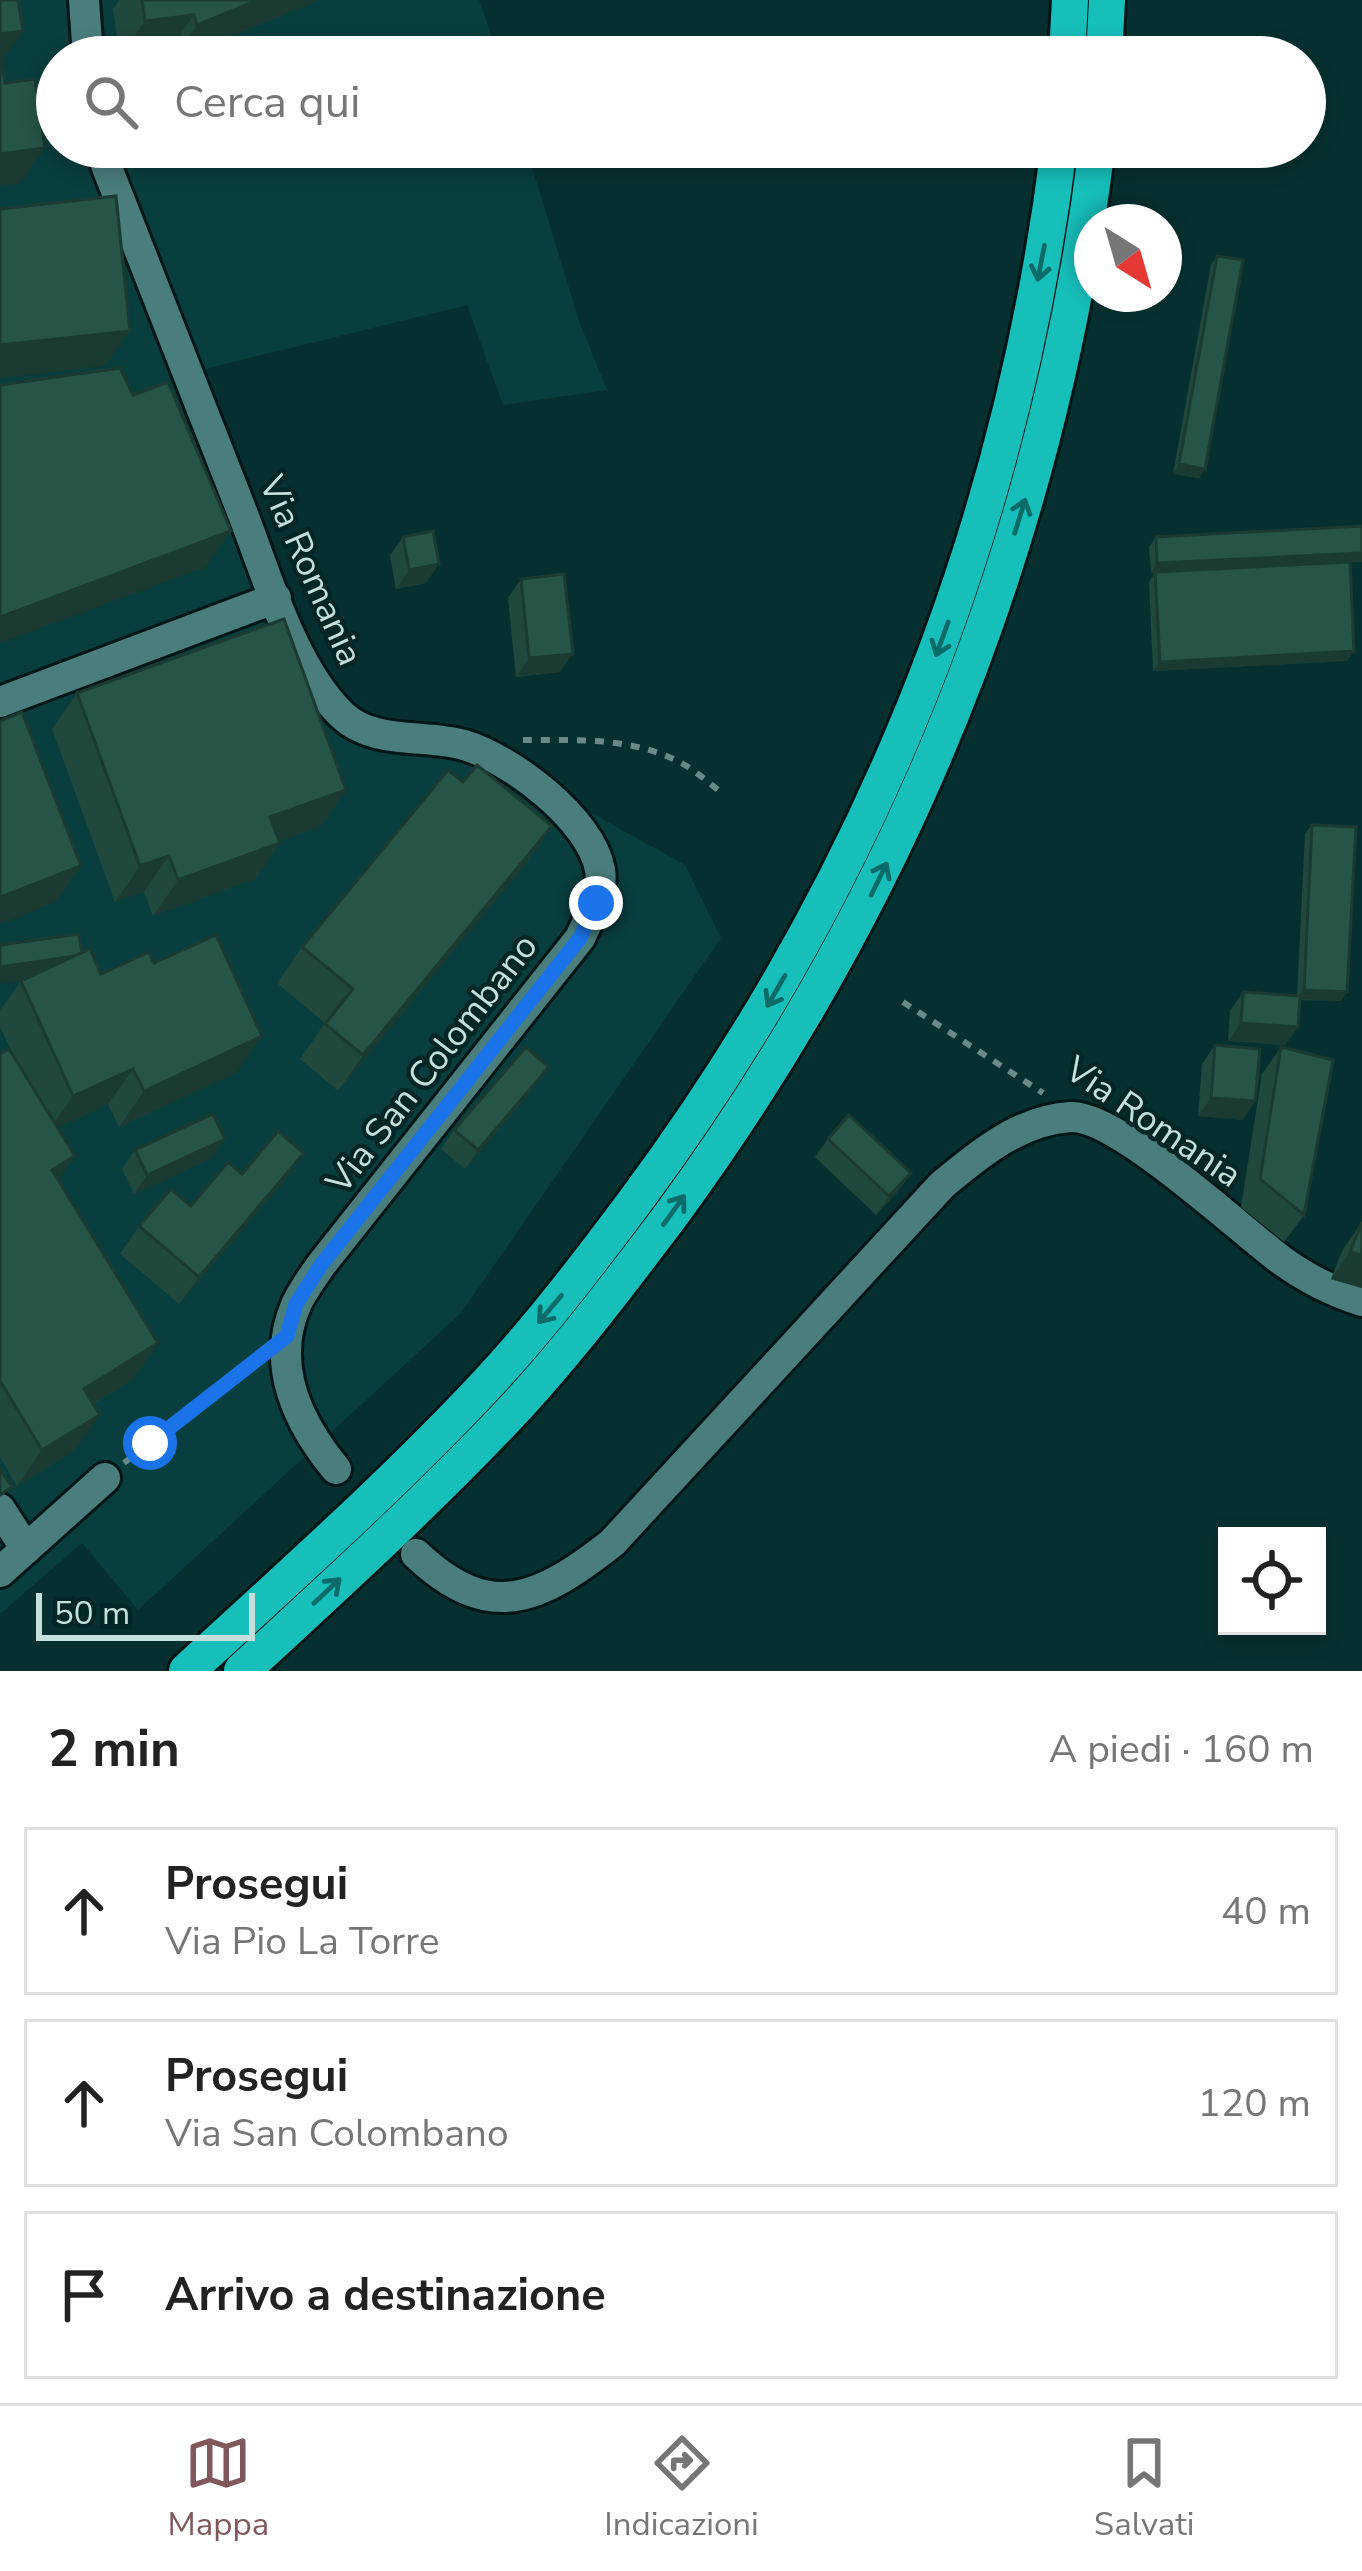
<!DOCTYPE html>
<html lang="it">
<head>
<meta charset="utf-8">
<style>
	:root { --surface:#fff; --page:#f6f6f6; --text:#222; --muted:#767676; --line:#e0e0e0; --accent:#80585c }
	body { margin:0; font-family:"Nunito Sans",sans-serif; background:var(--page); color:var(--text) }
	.controls { position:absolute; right:36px; bottom:36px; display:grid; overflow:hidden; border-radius:0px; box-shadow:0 6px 18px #0003 }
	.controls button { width:108px; height:108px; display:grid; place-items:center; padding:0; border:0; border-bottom:3px solid var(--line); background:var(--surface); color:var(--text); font:60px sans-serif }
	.compass { position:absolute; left:1074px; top:204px; width:108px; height:108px; border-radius:50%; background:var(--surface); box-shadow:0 6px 18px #0003; rotate:143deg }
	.scale { position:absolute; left:36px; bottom:30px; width:219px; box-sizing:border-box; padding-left:12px; border:6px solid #c5dfdd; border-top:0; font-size:33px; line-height:42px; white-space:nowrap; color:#c5dfdd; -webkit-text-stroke:9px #002625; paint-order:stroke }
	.stop { position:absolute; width:36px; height:36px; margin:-27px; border:9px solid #1a73e8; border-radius:50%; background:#fff }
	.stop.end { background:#1a73e8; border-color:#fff; box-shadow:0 3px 12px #0008 }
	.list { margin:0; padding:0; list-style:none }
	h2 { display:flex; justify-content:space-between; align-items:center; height:156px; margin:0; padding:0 48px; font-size:51px }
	h2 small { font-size:39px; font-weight:400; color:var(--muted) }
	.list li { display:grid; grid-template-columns:78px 1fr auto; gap:36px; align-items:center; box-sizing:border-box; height:168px; margin:0 24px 24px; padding:0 24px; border:3px solid var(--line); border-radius:0px }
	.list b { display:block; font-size:45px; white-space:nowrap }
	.list p { margin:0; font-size:39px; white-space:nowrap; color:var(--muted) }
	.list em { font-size:39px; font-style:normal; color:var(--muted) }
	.icon { flex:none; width:66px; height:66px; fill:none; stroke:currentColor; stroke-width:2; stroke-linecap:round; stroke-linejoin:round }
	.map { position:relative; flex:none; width:1362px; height:1671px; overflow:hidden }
	.search { position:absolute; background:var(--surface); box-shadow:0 6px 18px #0003; left:36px; right:36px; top:36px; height:132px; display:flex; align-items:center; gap:30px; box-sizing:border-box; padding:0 42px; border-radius:66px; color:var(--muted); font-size:45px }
	.sheet { height:732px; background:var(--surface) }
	nav { display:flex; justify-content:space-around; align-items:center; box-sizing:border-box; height:168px; border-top:3px solid var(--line); background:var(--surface); font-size:33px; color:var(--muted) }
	nav a { display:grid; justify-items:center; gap:6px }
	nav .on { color:var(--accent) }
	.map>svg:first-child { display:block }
	.built { fill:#083e3d }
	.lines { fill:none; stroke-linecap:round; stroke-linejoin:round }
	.minor-casing { stroke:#001616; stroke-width:36 }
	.highway-casing { stroke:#001616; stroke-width:42 }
	.path { stroke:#698a89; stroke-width:6; stroke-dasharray:9 9; stroke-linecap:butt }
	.minor { stroke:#4a7e7c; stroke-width:30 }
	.highway { stroke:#17bfbb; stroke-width:36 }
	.wall { fill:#21483d }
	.shaded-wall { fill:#1b3b32 }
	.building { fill:#265447; stroke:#1b3b32; stroke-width:3 }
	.oneway { stroke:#0a6b68 }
	.route { stroke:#1a73e8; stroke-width:15 }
	.labels { text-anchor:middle; stroke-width:9; stroke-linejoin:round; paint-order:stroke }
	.street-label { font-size:36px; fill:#c5dfdd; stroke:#002625 }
</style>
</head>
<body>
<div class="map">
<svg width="1362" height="1671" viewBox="0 0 1362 1671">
	<rect width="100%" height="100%" fill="#06302f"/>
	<path class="built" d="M0,0H479L499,57H57V147H526L579,321L607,390L503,405L467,305L189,373L339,712L518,772L685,865L721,938L461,1313L138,1610L82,1543L0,1614Z"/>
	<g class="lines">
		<defs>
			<g id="minor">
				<path d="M84,0L88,57"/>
				<path d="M102,147L106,165C150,278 195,391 239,504C265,569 291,666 342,715C373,745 425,734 464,745C511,759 591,819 600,870C604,893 589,918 580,938L321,1265C313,1277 302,1291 296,1305C270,1365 298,1423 336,1469"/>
				<path d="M0,702L276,598"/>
				<path d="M0,1509L26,1549"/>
				<path d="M416,1554C490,1624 539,1600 612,1543L942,1185C979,1154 1020,1120 1070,1117C1117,1114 1239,1229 1281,1260C1306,1278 1333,1292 1362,1301"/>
				<path d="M0,1572L105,1478"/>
			</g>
			<g id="highway">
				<path d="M1067,57L1070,0"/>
				<path d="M1104,57L1107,0"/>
				<path d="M187,1671C288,1578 395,1483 488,1383C541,1326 589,1263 636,1200C869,886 1011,536 1059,147"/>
				<path d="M242,1671C335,1585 430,1499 517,1406C572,1346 622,1280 671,1215C905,896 1048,540 1097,147"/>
			</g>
		</defs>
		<use href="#minor" class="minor-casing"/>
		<use href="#highway" class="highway-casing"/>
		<g class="path">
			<path d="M523,740C576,740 635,737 683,764C697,772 709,783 722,793"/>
			<path d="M903,1002L1043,1093"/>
			<path d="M124,1463L256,1361"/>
		</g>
		<use href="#minor" class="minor"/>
		<use href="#highway" class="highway"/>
	</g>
	<g class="wall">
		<path d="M119,0H318L182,57H171L169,50L120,57L113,9Z"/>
		<path d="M1217,256L1205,469L1199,478L1173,474L1211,265Z"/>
		<path d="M403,537L426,583L396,589L390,555Z"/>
		<path d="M1156,537L1362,562H1350L1347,661L1153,671L1149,582L1155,573H1151L1149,547Z"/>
		<path d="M521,579L560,672L516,677L508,598Z"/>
		<path d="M77,693L346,790L321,826L279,841L280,843L255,879L153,916L144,892L115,902L52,729Z"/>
		<path d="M463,782L552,826L527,862L338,1091L300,1059L325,1023L277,983L302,947Z"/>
		<path d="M1312,825L1341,1001L1300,1000L1298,1027L1285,1045L1228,1041L1230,1011L1243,992L1297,996L1305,834Z"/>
		<path d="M82,953L101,974L154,963L237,1072L119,1127L108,1104L57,1128L58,1180L158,1343L133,1379L93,1404L74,1451L17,1486L0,1457V1054L14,1056L0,1027V1010L21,981Z"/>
		<path d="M1215,1045L1255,1101L1242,1120L1198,1116L1202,1064Z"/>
		<path d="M1281,1047L1304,1215L1284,1242L1241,1207L1262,1074Z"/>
		<path d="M536,1085L465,1169L441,1149L454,1130Z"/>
		<path d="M828,1139L911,1173L898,1191L876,1215L815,1157Z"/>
		<path d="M135,1150L212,1158L134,1194L122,1169Z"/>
		<path d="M242,1174L285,1180L179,1304L120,1254L139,1226L191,1206Z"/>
		<path d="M1362,1222V1288L1331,1279L1343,1249Z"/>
	</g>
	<g class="shaded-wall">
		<path d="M258,0H318L182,57H175L197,25Z"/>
		<path d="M194,15L169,50L120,57L145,21Z"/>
		<path d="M23,31L0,64V34Z"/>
		<path d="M45,148L20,183L0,186V154Z"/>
		<path d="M130,331L105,366L0,378V345Z"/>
		<path d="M1179,464L1205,469L1199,478L1173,474Z"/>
		<path d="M231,531L206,567L0,643V617Z"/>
		<path d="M1362,553V562L1151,573L1157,563Z"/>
		<path d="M439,564L426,583L396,589L409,570Z"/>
		<path d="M1354,651L1347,661L1153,671L1160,662Z"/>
		<path d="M573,654L560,672L516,677L529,658Z"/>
		<path d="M346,790L321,826L245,853L270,817Z"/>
		<path d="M552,826L527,862L338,1091L363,1055Z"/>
		<path d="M280,843L255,879L153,916L178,880Z"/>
		<path d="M169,856L144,892L115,902L140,866Z"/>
		<path d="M81,866L56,902L0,924V897Z"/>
		<path d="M82,955L69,973L0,984V967Z"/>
		<path d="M1304,990L1347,992L1341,1001L1297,999Z"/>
		<path d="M1241,1023L1298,1027L1285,1045L1228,1041Z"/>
		<path d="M262,1036L237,1072L119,1127L144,1091Z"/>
		<path d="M549,1067L536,1085L465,1169L478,1150Z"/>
		<path d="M133,1069L108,1104L48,1132L73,1096Z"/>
		<path d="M1211,1098L1255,1101L1242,1120L1198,1116Z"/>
		<path d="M225,1139L212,1158L134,1194L147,1175Z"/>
		<path d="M304,1153L285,1180L179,1304L199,1277Z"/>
		<path d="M75,1156L50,1192L52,1170Z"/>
		<path d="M911,1173L898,1191L876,1215L889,1196Z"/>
		<path d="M1350,1252L1362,1255V1288L1331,1279Z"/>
		<path d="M158,1343L133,1379L58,1425L84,1389Z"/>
		<path d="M100,1415L74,1451L17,1486L42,1450Z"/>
	</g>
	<g class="building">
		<path d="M0,0H18L23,31L0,34Z"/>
		<path d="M142,0H258L197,25L194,15L145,21Z"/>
		<path d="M0,47L5,83L35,79L45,148L0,154Z"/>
		<path d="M116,196L130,331L0,345V209Z"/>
		<path d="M1217,256L1243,260L1205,469L1179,464Z"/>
		<path d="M120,368L133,395L168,382L231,531L0,617V385Z"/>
		<path d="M1362,526V553L1157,563L1156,537Z"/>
		<path d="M433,531L439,564L409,570L403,537Z"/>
		<path d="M1350,562L1354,651L1160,662L1155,572Z"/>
		<path d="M564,574L573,654L529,658L521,579Z"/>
		<path d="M284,619L346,790L270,817L280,843L178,880L169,856L140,866L77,693Z"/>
		<path d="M22,712L81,866L0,897V721Z"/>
		<path d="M477,765L552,826L363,1055L325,1024L353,989L302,947L448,770L463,782Z"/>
		<path d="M1312,825L1356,827L1347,992L1304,990Z"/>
		<path d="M79,934L82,953L75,956L0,967V945Z"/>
		<path d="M216,935L262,1036L144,1091L133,1069L73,1096L21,981L90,949L101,974L149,952L154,963Z"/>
		<path d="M1243,992L1300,996L1298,1027L1241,1023Z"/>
		<path d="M1215,1045L1260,1049L1255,1101L1211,1098Z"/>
		<path d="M526,1047L549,1067L478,1150L454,1130Z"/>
		<path d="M1281,1047L1333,1060L1304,1215L1260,1179Z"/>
		<path d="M9,1049L75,1156L52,1170L158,1343L84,1389L100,1415L42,1450L0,1381V1054Z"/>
		<path d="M213,1114L225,1139L147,1175L135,1150Z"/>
		<path d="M849,1115L911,1173L889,1196L828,1139Z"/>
		<path d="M278,1131L304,1153L199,1277L139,1226L171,1189L191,1206L228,1162L242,1174Z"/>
		<path d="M1362,1222V1255L1350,1252Z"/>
		<path d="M0,1469L12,1487L0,1495Z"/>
	</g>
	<defs><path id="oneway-shaft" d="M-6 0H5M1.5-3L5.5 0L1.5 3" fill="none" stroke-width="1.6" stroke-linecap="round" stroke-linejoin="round" transform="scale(3)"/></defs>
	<g class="oneway">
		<use href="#oneway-shaft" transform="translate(1041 263) rotate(101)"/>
		<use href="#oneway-shaft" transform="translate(1020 516) rotate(-73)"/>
		<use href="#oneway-shaft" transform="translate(942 639) rotate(110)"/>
		<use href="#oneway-shaft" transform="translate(879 879) rotate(-64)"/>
		<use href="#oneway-shaft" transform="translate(776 991) rotate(120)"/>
		<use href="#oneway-shaft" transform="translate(674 1210) rotate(-54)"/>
		<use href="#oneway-shaft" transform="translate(550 1309) rotate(130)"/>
		<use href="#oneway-shaft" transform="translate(327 1591) rotate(-43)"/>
	</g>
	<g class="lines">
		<path class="route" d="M150,1443L287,1336L296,1304L321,1265L580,938L596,903"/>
	</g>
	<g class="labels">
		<g class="street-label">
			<text transform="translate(312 570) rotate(66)" y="13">Via Romania</text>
			<text transform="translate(431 1063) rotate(-52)" y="13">Via San Colombano</text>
			<text transform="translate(1154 1121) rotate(34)" y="13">Via Romania</text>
		</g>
	</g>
</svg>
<div class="controls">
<button><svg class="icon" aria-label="locate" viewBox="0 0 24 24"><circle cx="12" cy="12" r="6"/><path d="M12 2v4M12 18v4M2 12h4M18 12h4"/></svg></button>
</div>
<svg class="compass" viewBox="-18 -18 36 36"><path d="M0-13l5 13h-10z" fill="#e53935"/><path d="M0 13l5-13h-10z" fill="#767676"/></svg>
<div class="scale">50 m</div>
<div class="stop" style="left:150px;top:1443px"></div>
<div class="stop end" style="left:596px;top:903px"></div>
<div class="search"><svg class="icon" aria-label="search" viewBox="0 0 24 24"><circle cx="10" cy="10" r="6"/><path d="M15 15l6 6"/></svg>Cerca qui</div>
</div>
<section class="sheet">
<h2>2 min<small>A piedi · 160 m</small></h2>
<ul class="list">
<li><svg class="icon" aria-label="ahead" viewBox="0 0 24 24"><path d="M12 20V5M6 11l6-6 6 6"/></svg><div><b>Prosegui</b><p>Via Pio La Torre</p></div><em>40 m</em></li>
<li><svg class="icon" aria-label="ahead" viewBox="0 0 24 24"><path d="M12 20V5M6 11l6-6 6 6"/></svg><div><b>Prosegui</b><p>Via San Colombano</p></div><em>120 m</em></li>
<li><svg class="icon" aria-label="arrive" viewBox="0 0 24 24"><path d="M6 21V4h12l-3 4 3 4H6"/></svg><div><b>Arrivo a destinazione</b></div></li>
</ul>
</section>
<nav>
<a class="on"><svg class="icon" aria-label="map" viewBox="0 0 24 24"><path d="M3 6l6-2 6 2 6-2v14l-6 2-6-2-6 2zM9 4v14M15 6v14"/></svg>Mappa</a>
<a><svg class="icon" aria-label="directions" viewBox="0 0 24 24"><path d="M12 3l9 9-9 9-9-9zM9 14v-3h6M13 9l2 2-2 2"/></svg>Indicazioni</a>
<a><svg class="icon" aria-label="saved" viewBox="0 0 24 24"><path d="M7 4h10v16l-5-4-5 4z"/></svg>Salvati</a>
</nav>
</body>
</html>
